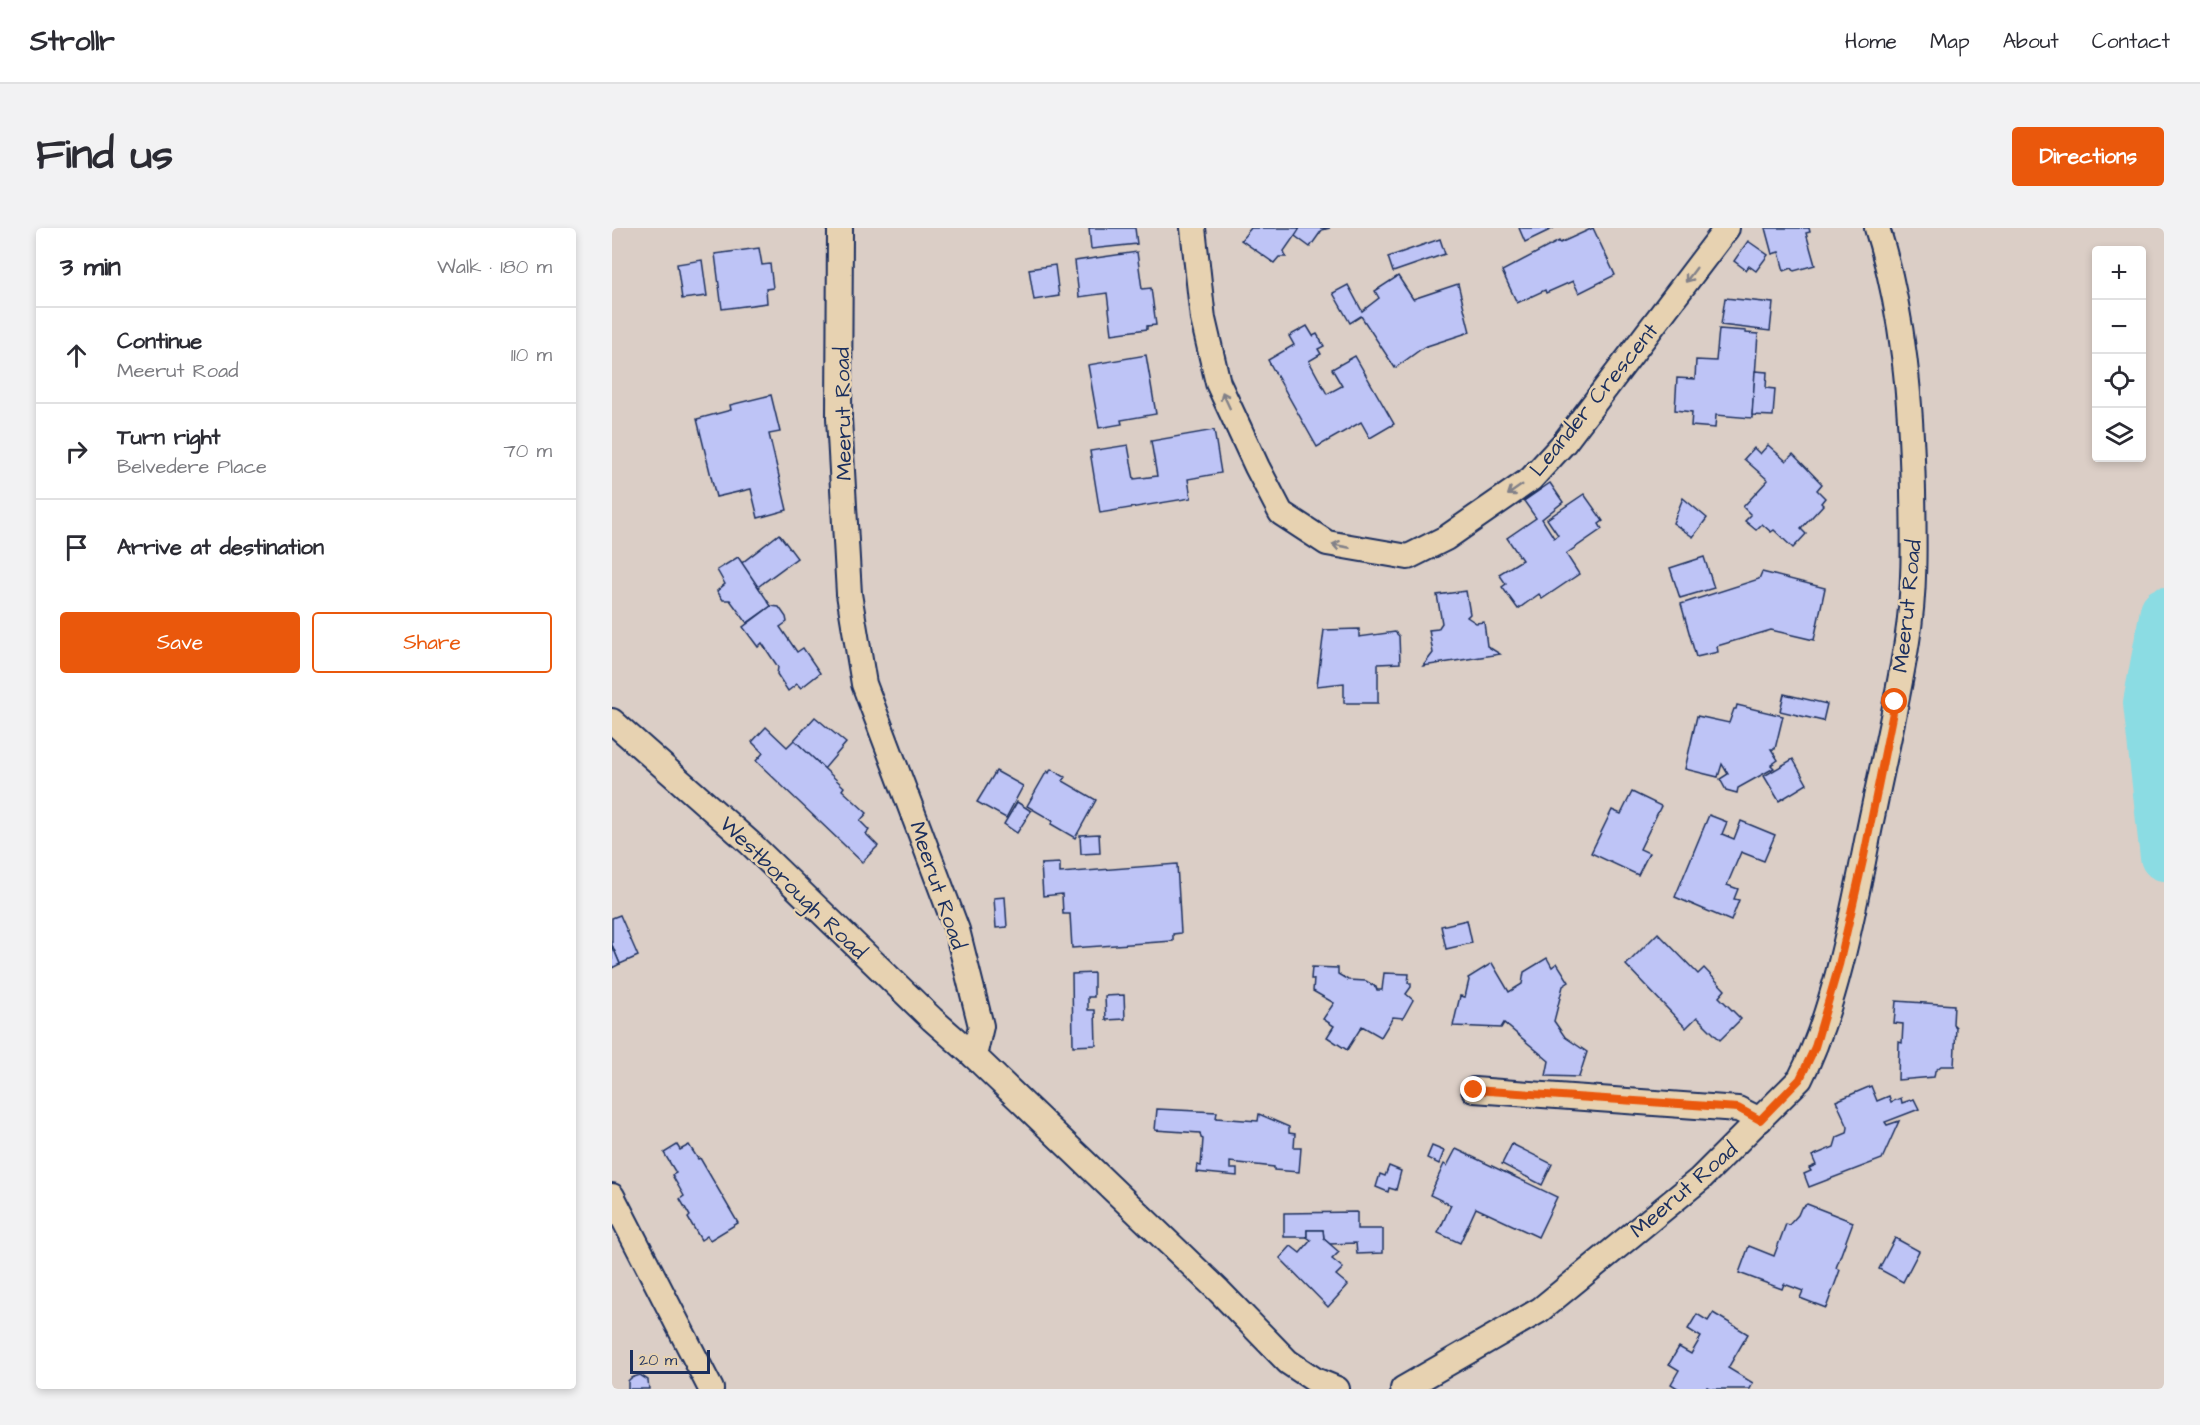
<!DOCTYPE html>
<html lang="en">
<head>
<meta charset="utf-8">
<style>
	:root { --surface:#fff; --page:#f2f2f3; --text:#2b2b33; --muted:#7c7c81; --line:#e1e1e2; --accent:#ea580c }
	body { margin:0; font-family:"Architects Daughter",sans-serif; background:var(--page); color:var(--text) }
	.controls { position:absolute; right:18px; top:18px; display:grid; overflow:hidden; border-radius:6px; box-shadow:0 3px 9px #0003 }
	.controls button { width:54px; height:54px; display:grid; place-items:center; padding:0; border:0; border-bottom:2px solid var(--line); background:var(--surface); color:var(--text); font:30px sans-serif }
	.scale { position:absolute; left:18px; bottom:15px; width:80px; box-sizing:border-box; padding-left:6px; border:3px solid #1b2f5e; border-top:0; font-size:16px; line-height:21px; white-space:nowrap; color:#1b2f5e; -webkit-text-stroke:4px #e7d2b1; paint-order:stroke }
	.stop { position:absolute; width:18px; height:18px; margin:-14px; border:4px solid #ea580c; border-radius:50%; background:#fff }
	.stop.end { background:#ea580c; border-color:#fff; box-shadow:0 2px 6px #0008 }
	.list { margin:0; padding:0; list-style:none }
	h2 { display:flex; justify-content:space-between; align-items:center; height:78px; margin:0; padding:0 24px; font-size:26px }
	h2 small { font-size:20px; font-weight:400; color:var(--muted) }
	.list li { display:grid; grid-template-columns:39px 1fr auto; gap:18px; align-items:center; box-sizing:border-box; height:96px; padding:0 24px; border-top:2px solid var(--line) }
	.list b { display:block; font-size:22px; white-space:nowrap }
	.list p { margin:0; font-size:20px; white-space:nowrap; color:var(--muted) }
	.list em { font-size:20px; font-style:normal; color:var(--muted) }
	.actions { display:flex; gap:12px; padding:18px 24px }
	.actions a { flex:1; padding:14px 0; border:2px solid var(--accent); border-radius:6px; text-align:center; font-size:21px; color:var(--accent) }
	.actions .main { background:var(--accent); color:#fff }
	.icon { flex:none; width:33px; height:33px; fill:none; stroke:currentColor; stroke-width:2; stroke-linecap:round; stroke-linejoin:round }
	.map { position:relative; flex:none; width:1552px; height:1161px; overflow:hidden; border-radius:6px }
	header { display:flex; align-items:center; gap:36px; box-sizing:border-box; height:84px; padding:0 30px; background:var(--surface); border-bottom:2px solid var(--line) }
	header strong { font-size:28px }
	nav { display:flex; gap:33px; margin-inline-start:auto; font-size:21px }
	.intro { display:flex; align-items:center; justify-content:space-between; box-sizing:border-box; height:144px; padding:0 36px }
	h1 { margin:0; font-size:42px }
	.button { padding:15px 27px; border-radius:6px; background:var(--accent); color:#fff; font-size:21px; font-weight:700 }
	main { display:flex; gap:36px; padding:0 36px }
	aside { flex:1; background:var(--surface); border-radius:6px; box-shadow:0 3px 9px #0003 }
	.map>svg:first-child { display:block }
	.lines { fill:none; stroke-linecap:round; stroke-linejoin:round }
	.river { stroke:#8bdce3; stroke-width:48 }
	.building { fill:#bec4f6; stroke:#1b2f5e; stroke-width:1.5 }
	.minor-casing { stroke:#1b2f5e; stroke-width:28 }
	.minor { stroke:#e7d2b1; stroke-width:24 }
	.oneway { stroke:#818088 }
	.route { stroke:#ea580c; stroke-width:8 }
	.labels { text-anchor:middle; stroke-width:5; stroke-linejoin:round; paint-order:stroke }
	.street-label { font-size:22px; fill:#1b2f5e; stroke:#e7d2b1 }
</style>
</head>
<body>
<header>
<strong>Strollr</strong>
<nav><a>Home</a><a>Map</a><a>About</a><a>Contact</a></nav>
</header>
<div class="intro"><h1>Find us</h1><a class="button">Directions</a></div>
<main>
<aside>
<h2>3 min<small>Walk · 180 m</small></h2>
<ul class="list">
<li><svg class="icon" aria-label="ahead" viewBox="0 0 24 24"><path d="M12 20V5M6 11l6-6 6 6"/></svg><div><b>Continue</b><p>Meerut Road</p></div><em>110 m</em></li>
<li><svg class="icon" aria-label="right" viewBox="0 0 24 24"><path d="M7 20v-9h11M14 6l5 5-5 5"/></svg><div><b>Turn right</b><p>Belvedere Place</p></div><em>70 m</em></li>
<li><svg class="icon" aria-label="arrive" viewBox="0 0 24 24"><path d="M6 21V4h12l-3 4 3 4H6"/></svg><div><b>Arrive at destination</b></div></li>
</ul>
<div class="actions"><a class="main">Save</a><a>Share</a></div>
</aside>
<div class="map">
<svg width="1552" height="1161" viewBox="0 0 1552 1161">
	<rect width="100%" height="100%" fill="#dbcec6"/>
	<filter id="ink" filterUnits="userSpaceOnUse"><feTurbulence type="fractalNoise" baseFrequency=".0167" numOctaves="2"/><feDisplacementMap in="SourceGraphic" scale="12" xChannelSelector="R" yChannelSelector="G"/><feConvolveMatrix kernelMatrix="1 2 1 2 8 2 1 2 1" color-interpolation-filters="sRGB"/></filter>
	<g filter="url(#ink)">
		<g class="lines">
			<path class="river" d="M1552,383L1535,475L1552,629"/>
		</g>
		<g class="building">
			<path d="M477,0H523L525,16L479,21Z"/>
			<path d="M639,0H688L672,23L674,29H667L662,35L629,12Z"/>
			<path d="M688,0H718L710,2L698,19L683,8Z"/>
			<path d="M907,0H942L913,14Z"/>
			<path d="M981,0L1003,47L967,65L961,53L934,65L933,62L905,75L890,43L947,13L948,15Z"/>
			<path d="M1153,0H1197L1198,4L1194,5L1203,37L1182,43L1180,40L1172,43L1167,24L1160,26Z"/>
			<path d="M828,11L833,26L781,44L776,29Z"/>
			<path d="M1136,13L1156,27L1144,43L1137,38L1134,42L1122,33Z"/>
			<path d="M147,20L150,37L158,36L161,60L154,61L155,75L110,81L103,26Z"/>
			<path d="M525,24L530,61L539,60L544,97L535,98V101L500,106L495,65L467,69L463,33Z"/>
			<path d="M90,32L95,68L70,71L65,36Z"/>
			<path d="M443,37L447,68L422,72L417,41Z"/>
			<path d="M786,48L801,71L846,56L858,104L812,119L783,140L749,88L738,95L721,65L736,57L750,83L767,70L763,63Z"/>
			<path d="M1113,70L1161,75L1158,103L1109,97Z"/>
			<path d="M695,98L701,108L705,106L712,118L706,121L709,126L697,133L715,166L730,158L720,141L743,128L782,196L758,210L749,194L705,219L656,132L682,117L677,108Z"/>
			<path d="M1107,101L1134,103V105L1146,106L1140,190L1104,187L1103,200L1079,198L1080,184L1063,182L1065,150L1083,151L1084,132L1104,133Z"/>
			<path d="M534,127L544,186L509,192L510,196L487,200L476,137Z"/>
			<path d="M1143,143L1155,144L1154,160L1163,161L1161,188L1140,187Z"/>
			<path d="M159,167L168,204L157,206L175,282L146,290L139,261L104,269L85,191L119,182L118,177Z"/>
			<path d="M602,202L609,245L576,251L579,270L488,285L478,223L516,217L522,251L545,248L539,213Z"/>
			<path d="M1156,217L1174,233L1181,226L1210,256L1205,262L1213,270L1209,275L1211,277L1189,301L1194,306L1181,320L1162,302L1159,304L1150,296L1144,302L1133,293L1139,287L1131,279L1156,252L1132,231L1142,220L1148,226Z"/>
			<path d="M938,255L951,274L930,291L942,310L946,307L935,291L972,266L991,293L987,296L990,301L954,326L967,346L930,371L927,366L906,381L890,359L894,356L887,346L910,332L895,310L924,290L912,273Z"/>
			<path d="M1071,270L1095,290L1081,309L1061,295Z"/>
			<path d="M167,306L185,330L143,361L126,338Z"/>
			<path d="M126,329L159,378L135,395L118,372H111L105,363L113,356L105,342Z"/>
			<path d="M1092,329L1102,360L1068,370L1058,340Z"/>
			<path d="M1150,344L1213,360L1202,412L1159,402L1105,418L1106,424L1084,429L1069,376L1147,351Z"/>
			<path d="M854,363L858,386L855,389L864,395L872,394L875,418L888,426L811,438L821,425L817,402L826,401L830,395L825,367Z"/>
			<path d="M159,378L167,379L174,389L175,394L168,399L185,424L191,420L208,445L189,460L185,456L176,463L165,446L166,439L150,415L146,419L131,399Z"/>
			<path d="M747,401V409L783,404L787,408L788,435L766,436V475H732V455L705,458L712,402Z"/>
			<path d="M1172,466L1215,476L1211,493L1168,483Z"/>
			<path d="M1125,477L1171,488L1163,521H1159L1166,532L1159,537L1162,540L1126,560L1125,565L1114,562L1108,551L1116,546L1110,536L1106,549L1073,541L1085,488L1117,495L1122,481H1124Z"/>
			<path d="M203,489L234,515L212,541L182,512Z"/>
			<path d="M154,499L175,519L182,512L232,559L230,562L255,585L248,593L257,602L254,606L266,618L250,634L144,533L151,525L140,514Z"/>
			<path d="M1181,531L1195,556L1167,573L1152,548Z"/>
			<path d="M439,541L453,549L451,553L484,572L463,610L439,596L441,593L415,578L435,543L437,545Z"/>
			<path d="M384,543L411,558L394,590L365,574Z"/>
			<path d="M1020,564L1049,578L1028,621L1037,625L1026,647L979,625L1000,582L1009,586Z"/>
			<path d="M405,574L419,583L405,605L392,596Z"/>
			<path d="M1097,587L1115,594L1110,606L1122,611L1129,593L1163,607L1152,633L1129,624L1115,657L1126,661L1122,671L1127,672L1119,693L1063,669Z"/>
			<path d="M487,606L488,625L469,626L468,607Z"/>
			<path d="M448,635V645L565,636L569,705L561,706V713L460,720L458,686H451L450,666L431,668L429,636Z"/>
			<path d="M393,669L395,699L384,700L382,670Z"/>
			<path d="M8,687L26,728L8,736L0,717V690Z"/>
			<path d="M855,692L860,715L834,721L829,698Z"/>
			<path d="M1046,705L1086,746L1092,740L1113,762L1107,769L1129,791L1108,812L1085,789L1074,800L1014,737Z"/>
			<path d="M0,717L8,736L0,740Z"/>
			<path d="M935,730L940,739L945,735L957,754L951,758L942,793L953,809L975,824L967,849L934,848L937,833L892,795L889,800L841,798L848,768L853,769L857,752L856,750L880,735L897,764L910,756L912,744Z"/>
			<path d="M700,739L726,740V746L736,752L754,753L764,759L765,762H770L772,745L797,746L796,755H799V759L794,766L801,772L791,790L781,789L769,809L750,798L735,822L715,809L722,798L711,791L722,775L701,763L702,751H699Z"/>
			<path d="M482,745V769H476V782H483L484,817L461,818L460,746Z"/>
			<path d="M512,767L513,791L494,792L493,768Z"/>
			<path d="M1284,773L1342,777L1341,796L1344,799L1342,838H1329L1323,843L1322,849L1286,852L1287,814L1290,815L1291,796L1282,795Z"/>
			<path d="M1259,858L1265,873L1277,868L1279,874L1289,870L1290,875L1302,871L1307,881L1273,894L1275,897L1287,893L1270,931L1197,959L1192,946L1199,943L1197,940L1204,937L1200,928L1222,919L1225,909L1235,905L1236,899L1224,873Z"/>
			<path d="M545,881L605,884L604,890L646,893L647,886L677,899V905L683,906L682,920H689L687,944L662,942V939L618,934V941H625V948L584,944L585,937L589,938L591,911L589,910L588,905L543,902Z"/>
			<path d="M900,916L940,936L930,957L890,936Z"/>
			<path d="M65,917L68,922L77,917L86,931L88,930L126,995L98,1012L95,1008L89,1012L76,990L78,988L68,971L72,968L60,947L64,945L52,925Z"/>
			<path d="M820,918L832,923L827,936L815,930Z"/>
			<path d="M844,921L945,969L926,1009L864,980L848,1015L826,1005L839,977L818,967L832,936L835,938Z"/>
			<path d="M777,938L789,943L784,962L777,960L776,964L764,959L768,946L773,948Z"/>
			<path d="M1195,976L1241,994L1224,1040L1228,1042L1214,1080L1188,1070L1191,1063L1172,1056L1170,1061L1127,1045L1137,1018L1162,1028L1174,996L1177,997L1186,987L1189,980Z"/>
			<path d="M745,984V1001H771V1025L745,1026L744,1015L718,1016L712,1011L711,1002H695V1009H672V985Z"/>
			<path d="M695,1002H711L712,1011L727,1024L720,1031L731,1040L724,1047L736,1057L716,1079L668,1030L679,1018L688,1025L699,1012L695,1009Z"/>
			<path d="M1283,1010L1307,1023L1291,1054L1267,1041Z"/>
			<path d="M1101,1085L1136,1106L1116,1140L1141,1155L1138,1161H1099L1095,1159L1093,1161H1067L1059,1156L1067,1142L1057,1136L1067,1119L1079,1126L1089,1109L1076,1101L1085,1086L1096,1093Z"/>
			<path d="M28,1147L36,1152L37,1161H16V1153L19,1150Z"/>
		</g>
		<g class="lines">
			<defs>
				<g id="minor">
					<path d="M228,0L227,190L237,366L252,456L345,702L369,798L362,828"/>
					<path d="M581,0L591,91L606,155L645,239L669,285L715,315L796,329L834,310L919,251L952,215L1115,0"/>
					<path d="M0,493L138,615L320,791L362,828L607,1063L676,1134L703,1152L725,1161"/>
					<path d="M862,862L1126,881L1148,892"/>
					<path d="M0,968L99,1161"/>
					<path d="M791,1161L928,1082L1088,951L1188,851C1223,782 1241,685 1256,608C1269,543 1285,478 1295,413C1303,364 1302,313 1301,263C1299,174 1292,86 1265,0"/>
				</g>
			</defs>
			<use href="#minor" class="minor-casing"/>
			<use href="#minor" class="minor"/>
		</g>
		<defs><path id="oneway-shaft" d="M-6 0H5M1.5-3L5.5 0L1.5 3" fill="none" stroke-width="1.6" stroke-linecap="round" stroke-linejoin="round" transform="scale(1.5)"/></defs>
		<g class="oneway">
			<use href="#oneway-shaft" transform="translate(1079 47) rotate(127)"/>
			<use href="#oneway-shaft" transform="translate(614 172) rotate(-115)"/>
			<use href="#oneway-shaft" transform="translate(903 262) rotate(145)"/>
			<use href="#oneway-shaft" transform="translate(729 318) rotate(-169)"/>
		</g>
	</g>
	<g class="lines" filter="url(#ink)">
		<path class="route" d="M862,862L1126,880L1148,892L1188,851L1203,819L1227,737L1252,628L1283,474"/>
	</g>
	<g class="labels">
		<g class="street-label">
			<text transform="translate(981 171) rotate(-51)" y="8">Leander Crescent</text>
			<text transform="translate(230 186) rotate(-91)" y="8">Meerut Road</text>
			<text transform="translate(1294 378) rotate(-84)" y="8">Meerut Road</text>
			<text transform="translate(327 657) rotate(71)" y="8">Meerut Road</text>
			<text transform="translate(182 659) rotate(44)" y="8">Westborough Road</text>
			<text transform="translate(1071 961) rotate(-41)" y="8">Meerut Road</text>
		</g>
	</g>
</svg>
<div class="controls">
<button>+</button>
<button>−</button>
<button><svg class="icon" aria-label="locate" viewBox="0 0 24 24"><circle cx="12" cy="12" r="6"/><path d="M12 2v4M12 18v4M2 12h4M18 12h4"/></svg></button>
<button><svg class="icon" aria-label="layers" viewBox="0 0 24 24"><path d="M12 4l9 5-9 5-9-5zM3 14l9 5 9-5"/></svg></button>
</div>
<div class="scale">20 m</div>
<div class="stop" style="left:1283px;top:474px"></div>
<div class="stop end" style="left:862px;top:862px"></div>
</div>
</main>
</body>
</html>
